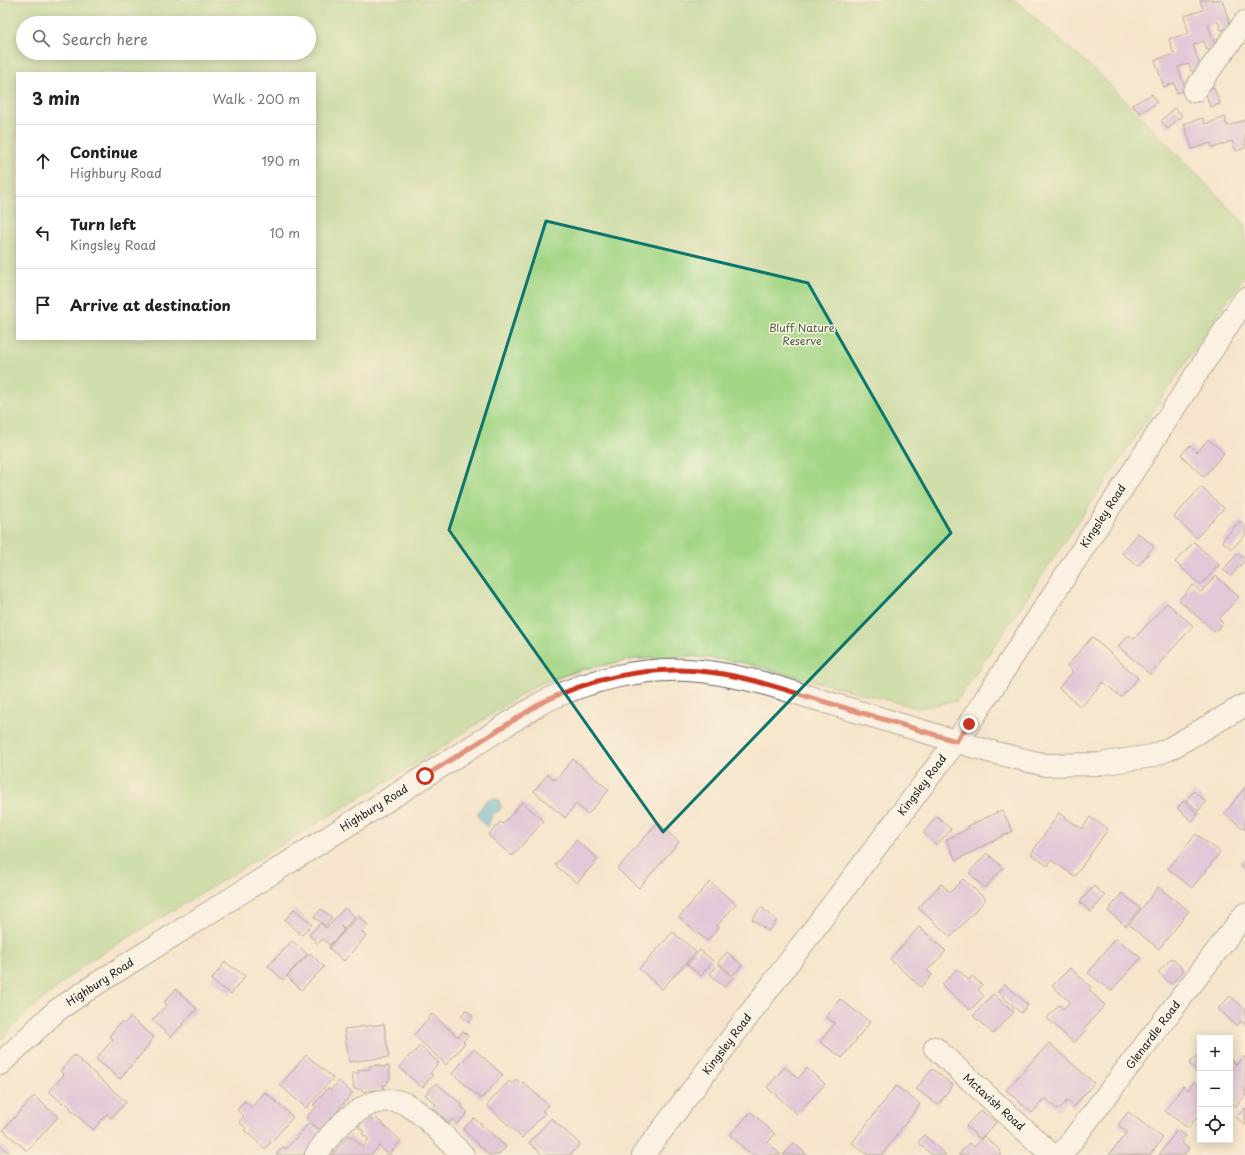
<!DOCTYPE html>
<html lang="en">
<head>
<meta charset="utf-8">
<style>
	:root { --surface:#fff; --page:#f2f2f2; --text:#202124; --muted:#757577; --line:#e0e0e0 }
	body { margin:0; font-family:"Playpen Sans",sans-serif; background:var(--page); color:var(--text) }
	.controls { position:absolute; right:12px; bottom:12px; display:grid; overflow:hidden; border-radius:0px; box-shadow:0 2px 10px #0003 }
	.controls button { width:36px; height:36px; display:grid; place-items:center; padding:0; border:0; border-bottom:1px solid var(--line); background:var(--surface); color:var(--text); font:20px sans-serif }
	.stop { position:absolute; width:12px; height:12px; margin:-9px; border:3px solid #c8321e; border-radius:50%; background:#fff }
	.stop.end { background:#c8321e; border-color:#fff; box-shadow:0 1px 4px #0008 }
	.list { margin:0; padding:0; list-style:none }
	h2 { display:flex; justify-content:space-between; align-items:center; height:52px; margin:0; padding:0 16px; font-size:17px }
	h2 small { font-size:13px; font-weight:400; color:var(--muted) }
	.list li { display:grid; grid-template-columns:26px 1fr auto; gap:12px; align-items:center; box-sizing:border-box; height:72px; padding:0 16px; border-top:1px solid var(--line) }
	.list b { display:block; font-size:15px; white-space:nowrap }
	.list p { margin:0; font-size:13px; white-space:nowrap; color:var(--muted) }
	.list em { font-size:13px; font-style:normal; color:var(--muted) }
	.icon { flex:none; width:22px; height:22px; fill:none; stroke:currentColor; stroke-width:2; stroke-linecap:round; stroke-linejoin:round }
	.map { position:relative; flex:none; width:1245px; height:1155px; overflow:hidden }
	.search { position:absolute; background:var(--surface); box-shadow:0 2px 10px #0003; left:16px; top:16px; width:300px; height:44px; display:flex; align-items:center; gap:10px; box-sizing:border-box; padding:0 14px; border-radius:22px; color:var(--muted); font-size:15px }
	.panel { position:absolute; background:var(--surface); box-shadow:0 2px 10px #0003; left:16px; top:72px; width:300px; height:268px; border-radius:0px }
	.map>svg:first-child { display:block }
	.green { fill:#a3d584; stroke:#607850; fill-rule:evenodd }
	.water { fill:#4eb4cd; stroke:#356874 }
	.building { fill:#cba4e7 }
	.lines { fill:none; stroke-linecap:round; stroke-linejoin:round }
	.minor-casing { stroke:#68625a; stroke-width:24 }
	.minor { stroke:#fff; stroke-width:22 }
	.route { stroke:#c8321e; stroke-width:5 }
	.marked { fill:none; stroke:#0f766e; stroke-width:3; stroke-linejoin:round }
	.labels { text-anchor:middle; stroke-width:3; stroke-linejoin:round; paint-order:stroke }
	.park-label { font-size:11px; fill:#4b5d40; stroke:#fcf5e5 }
	.street-label { font-size:11px; fill:#1c1c1c; stroke:#fcf5e5 }
</style>
</head>
<body>
<div class="map">
<svg width="1245" height="1155" viewBox="0 0 1245 1155">
	<rect width="100%" height="100%" fill="#fcf5e5"/>
	<filter id="ink" filterUnits="userSpaceOnUse"><feTurbulence type="fractalNoise" baseFrequency=".025" numOctaves="2"/><feDisplacementMap in="SourceGraphic" scale="8" xChannelSelector="R" yChannelSelector="G"/><feConvolveMatrix kernelMatrix="1 2 1 2 8 2 1 2 1" color-interpolation-filters="sRGB"/></filter>
	<filter id="wash" filterUnits="userSpaceOnUse"><feTurbulence type="fractalNoise" baseFrequency=".012" numOctaves="4" result="noise"/><feDisplacementMap in="SourceGraphic" scale="16" xChannelSelector="R" yChannelSelector="G"/><feGaussianBlur stdDeviation="0.9" result="paint"/><feColorMatrix in="noise" values="0 0 0 0 0 0 0 0 0 0 0 0 0 0 0 0 0 1.4 0 .05"/><feComposite in="paint" operator="in"/></filter>
	<g filter="url(#wash)">
		<rect width="100%" height="100%" fill="#f6e5cc"/>
		<path class="green" d="M0,0H1015L1100,75L1245,224V275L957,701L918,708L741,662L690,656L636,659L583,669L534,686L427,757L89,961L24,1015L0,1041ZM23,23H309V53H23ZM17,73H315V339H17Z"/>
		<path class="water" d="M494,798L498,800L501,806L500,810L492,815L488,827C482,825 478,818 478,812L486,801Z"/>
		<g id="blocks">
			<g class="building">
				<path d="M1200,0H1222L1231,27L1221,30L1218,21L1208,24L1215,47L1207,50L1204,41L1193,45L1201,69L1192,72L1189,64L1178,67L1186,90L1177,93L1174,83L1164,87L1155,60L1174,54L1169,39L1189,33L1184,16L1203,10Z"/>
				<path d="M1214,87L1220,104L1210,107L1205,90Z"/>
				<path d="M1152,94L1157,103L1140,113L1132,105Z"/>
				<path d="M1174,108L1182,115L1168,129L1161,121Z"/>
				<path d="M1225,117L1227,126L1245,120V148L1236,151L1232,141L1213,148L1211,143L1192,149L1184,124L1203,118L1205,124Z"/>
				<path d="M1208,439L1224,453L1204,477L1181,455L1190,445L1197,452Z"/>
				<path d="M1201,487L1224,508L1196,538L1174,517Z"/>
				<path d="M1240,521L1245,526V535L1232,549L1222,541Z"/>
				<path d="M1138,533L1154,546L1138,566L1122,553Z"/>
				<path d="M1194,542L1219,565L1201,585L1175,562Z"/>
				<path d="M1238,553L1245,560L1231,576L1223,570Z"/>
				<path d="M1216,576L1239,597L1219,619L1223,623L1215,632L1179,600L1193,585L1201,592Z"/>
				<path d="M1167,603L1193,626L1150,674L1118,646L1129,635L1134,639Z"/>
				<path d="M1092,637L1138,678L1121,697L1103,682L1081,707L1059,688L1073,672L1067,666Z"/>
				<path d="M573,759L609,790L588,814L576,804L565,818L534,791L548,774L555,780Z"/>
				<path d="M1245,787V830L1224,814Z"/>
				<path d="M1194,791L1206,802L1198,811L1186,800Z"/>
				<path d="M1184,801L1198,814L1192,821L1177,808Z"/>
				<path d="M522,802L544,821L512,856L488,835L500,822L503,824Z"/>
				<path d="M1002,810L1013,831L956,860L946,840L969,828L968,826Z"/>
				<path d="M1059,813L1082,829L1090,817L1108,829L1075,876L1051,860L1048,866L1031,854Z"/>
				<path d="M937,816L951,829L937,845L923,833Z"/>
				<path d="M657,823L679,842L639,888L617,869Z"/>
				<path d="M1196,834L1220,852L1192,888L1168,869Z"/>
				<path d="M576,840L598,859L577,883L555,865Z"/>
				<path d="M987,853L1003,868L985,888L969,873Z"/>
				<path d="M1245,859V870L1240,865Z"/>
				<path d="M963,879L986,899L951,937L918,908L941,884L950,892Z"/>
				<path d="M710,882L736,904L717,926L719,927L707,941L679,917Z"/>
				<path d="M1094,886L1105,896L1091,912L1080,902Z"/>
				<path d="M1158,887L1189,911L1159,949L1129,925Z"/>
				<path d="M1122,893L1140,908L1126,926L1108,911Z"/>
				<path d="M761,907L777,920L768,931L752,919Z"/>
				<path d="M345,908L355,917L344,929L340,926L344,930L330,945L323,939L318,944L309,935L321,923L326,928Z"/>
				<path d="M294,909L312,924L302,935L285,920Z"/>
				<path d="M321,909L332,917L325,926L314,917Z"/>
				<path d="M358,916L368,925L362,932L366,936L344,961L329,948Z"/>
				<path d="M919,927L946,951L927,971L932,975L921,987L890,959Z"/>
				<path d="M673,932L696,952L662,989L639,969Z"/>
				<path d="M1115,938L1141,958L1111,991L1088,973Z"/>
				<path d="M292,941L307,954L283,980L268,966Z"/>
				<path d="M700,950L713,961L701,976L687,964Z"/>
				<path d="M727,952L742,965L733,975L718,962Z"/>
				<path d="M310,953L324,967L301,990L287,976Z"/>
				<path d="M1172,958L1184,970L1171,984L1158,972Z"/>
				<path d="M225,962L245,976L231,994L211,980Z"/>
				<path d="M718,964L733,977L724,987L710,974Z"/>
				<path d="M1070,968L1091,987L1089,990L1105,1005L1085,1027L1087,1029L1074,1043L1047,1018L1059,1005L1063,1009L1070,1002L1052,986Z"/>
				<path d="M957,969L969,980L972,976L982,985L978,990L984,996L970,1010L942,985Z"/>
				<path d="M1005,984L1028,1005L1021,1013L998,992Z"/>
				<path d="M176,989L197,1009L171,1037L152,1020L167,1005L164,1002Z"/>
				<path d="M993,994L1014,1012L993,1034L973,1016Z"/>
				<path d="M1230,996L1245,1009V1025L1241,1021L1237,1026L1218,1009Z"/>
				<path d="M840,999L870,1022L842,1058L820,1042L835,1023L826,1017Z"/>
				<path d="M466,1010L473,1016L468,1022L461,1016Z"/>
				<path d="M432,1014L458,1037L463,1031L468,1036L463,1041L465,1043L446,1065L414,1035Z"/>
				<path d="M130,1017L154,1037L148,1044L149,1045L120,1079L96,1059L113,1039L109,1036L121,1022L124,1024Z"/>
				<path d="M384,1024L389,1057L349,1062L344,1029Z"/>
				<path d="M1049,1043L1094,1083L1074,1107L1067,1101L1058,1110L1045,1098L1032,1113L1006,1090Z"/>
				<path d="M420,1046L439,1063L430,1073L433,1075L422,1088L399,1067L411,1054L412,1055Z"/>
				<path d="M474,1049L503,1075L481,1099L452,1073Z"/>
				<path d="M1200,1053V1074L1189,1064Z"/>
				<path d="M74,1055L126,1102L111,1118L107,1114L93,1130L70,1109L71,1108L64,1101L62,1103L49,1091L64,1075L60,1071Z"/>
				<path d="M306,1055L333,1078L306,1108L280,1085Z"/>
				<path d="M1245,1056V1096L1236,1106L1230,1101V1059L1236,1065Z"/>
				<path d="M380,1065V1067L389,1066L390,1079L386,1085H383L384,1089L362,1092V1089H354L352,1073H359L358,1070L370,1069L369,1066Z"/>
				<path d="M785,1067L798,1079L807,1068L825,1084L797,1114L767,1087Z"/>
				<path d="M932,1069L953,1085L938,1105L916,1089Z"/>
				<path d="M516,1079L521,1084L523,1082L548,1105L542,1111L545,1113L522,1138L487,1105L509,1081L512,1084Z"/>
				<path d="M339,1081L352,1093L321,1131L306,1118L316,1107L313,1105L328,1088L331,1090Z"/>
				<path d="M1194,1082L1200,1087V1113L1188,1128L1165,1111L1183,1086L1188,1090Z"/>
				<path d="M436,1083L463,1105L461,1107L468,1112L457,1124L452,1119L449,1123L433,1108L436,1104L425,1095Z"/>
				<path d="M896,1086L920,1104L882,1155H868L852,1143Z"/>
				<path d="M265,1092L293,1117L265,1149L244,1130L246,1128L239,1122L244,1116L237,1110L244,1101L252,1107Z"/>
				<path d="M34,1096L58,1117L27,1151L3,1130Z"/>
				<path d="M1245,1108V1125L1236,1117Z"/>
				<path d="M981,1110L996,1123L980,1139L966,1126Z"/>
				<path d="M751,1112L775,1134L768,1142L781,1155H751L730,1135Z"/>
				<path d="M1128,1112L1163,1138L1150,1155H1109L1127,1132L1118,1125Z"/>
				<path d="M368,1116L373,1121L376,1118L401,1141L389,1155L379,1146L371,1155H332L349,1135L363,1147L369,1139L362,1134L364,1131L358,1127Z"/>
				<path d="M474,1118L506,1147L498,1155H489L463,1129Z"/>
				<path d="M551,1118L580,1144L570,1155H543L529,1143Z"/>
				<path d="M309,1123L321,1135L306,1155H276L283,1147L286,1149Z"/>
				<path d="M1177,1130L1186,1136L1181,1143L1189,1148L1184,1155H1159Z"/>
				<path d="M924,1135L946,1155H932L918,1142Z"/>
				<path d="M984,1136L1001,1151L999,1153L1002,1155H958L969,1143L974,1147Z"/>
				<path d="M794,1143L807,1155H783Z"/>
				<path d="M0,1145L11,1155H0Z"/>
			</g>
		</g>
	</g>
	<g filter="url(#ink)">
		<use href="#blocks" fill-opacity="0" stroke="#68625a" stroke-width="1"/>
		<g class="lines">
			<defs>
				<g id="minor">
					<path d="M1194,91L1245,22"/>
					<path d="M935,1048L1052,1155"/>
					<path d="M0,1064L56,1011L93,986L541,703C588,680 646,665 700,671C721,673 742,678 763,683L988,751L1046,765L1099,764L1152,756L1169,749L1245,705"/>
					<path d="M316,1155C334,1127 374,1084 411,1107C430,1119 446,1139 463,1155"/>
					<path d="M643,1155L969,724L1245,299"/>
					<path d="M1061,1155L1245,914"/>
				</g>
			</defs>
			<use href="#minor" class="minor-casing"/>
			<use href="#minor" class="minor"/>
		</g>
	</g>
	<g class="lines" filter="url(#ink)">
		<path class="route" d="M425,776L541,703C589,679 645,666 699,671C741,674 782,689 822,701C867,714 911,728 956,741L969,724"/>
	</g>
	<path d="M0 0H1245V1155H0ZM546,221L808,283L951,533L663,832L449,530Z" fill="#f6e5cc" fill-opacity=".55" fill-rule="evenodd"/>
	<path class="marked" d="M546,221L808,283L951,533L663,832L449,530Z"/>
	<g class="labels">
		<g class="park-label">
			<text x="802" y="332">Bluff Nature<tspan x="802" dy="13">Reserve</tspan></text>
		</g>
		<g class="street-label">
			<text transform="translate(1103 516) rotate(-57)" y="4">Kingsley Road</text>
			<text transform="translate(922 785) rotate(-53)" y="4">Kingsley Road</text>
			<text transform="translate(374 808) rotate(-32)" y="4">Highbury Road</text>
			<text transform="translate(100 982) rotate(-33)" y="4">Highbury Road</text>
			<text transform="translate(1153 1035) rotate(-53)" y="4">Glenardle Road</text>
			<text transform="translate(727 1044) rotate(-53)" y="4">Kingsley Road</text>
			<text transform="translate(994 1102) rotate(42)" y="4">Mctavish Road</text>
		</g>
	</g>
</svg>
<div class="controls">
<button>+</button>
<button>−</button>
<button><svg class="icon" aria-label="locate" viewBox="0 0 24 24"><circle cx="12" cy="12" r="6"/><path d="M12 2v4M12 18v4M2 12h4M18 12h4"/></svg></button>
</div>
<div class="stop" style="left:425px;top:776px"></div>
<div class="stop end" style="left:969px;top:724px"></div>
<div class="search"><svg class="icon" aria-label="search" viewBox="0 0 24 24"><circle cx="10" cy="10" r="6"/><path d="M15 15l6 6"/></svg>Search here</div>
<section class="panel">
<h2>3 min<small>Walk · 200 m</small></h2>
<ul class="list">
<li><svg class="icon" aria-label="ahead" viewBox="0 0 24 24"><path d="M12 20V5M6 11l6-6 6 6"/></svg><div><b>Continue</b><p>Highbury Road</p></div><em>190 m</em></li>
<li><svg class="icon" aria-label="left" viewBox="0 0 24 24"><path d="M17 20v-9H6M10 6l-5 5 5 5"/></svg><div><b>Turn left</b><p>Kingsley Road</p></div><em>10 m</em></li>
<li><svg class="icon" aria-label="arrive" viewBox="0 0 24 24"><path d="M6 21V4h12l-3 4 3 4H6"/></svg><div><b>Arrive at destination</b></div></li>
</ul>
</section>
</div>
</body>
</html>
